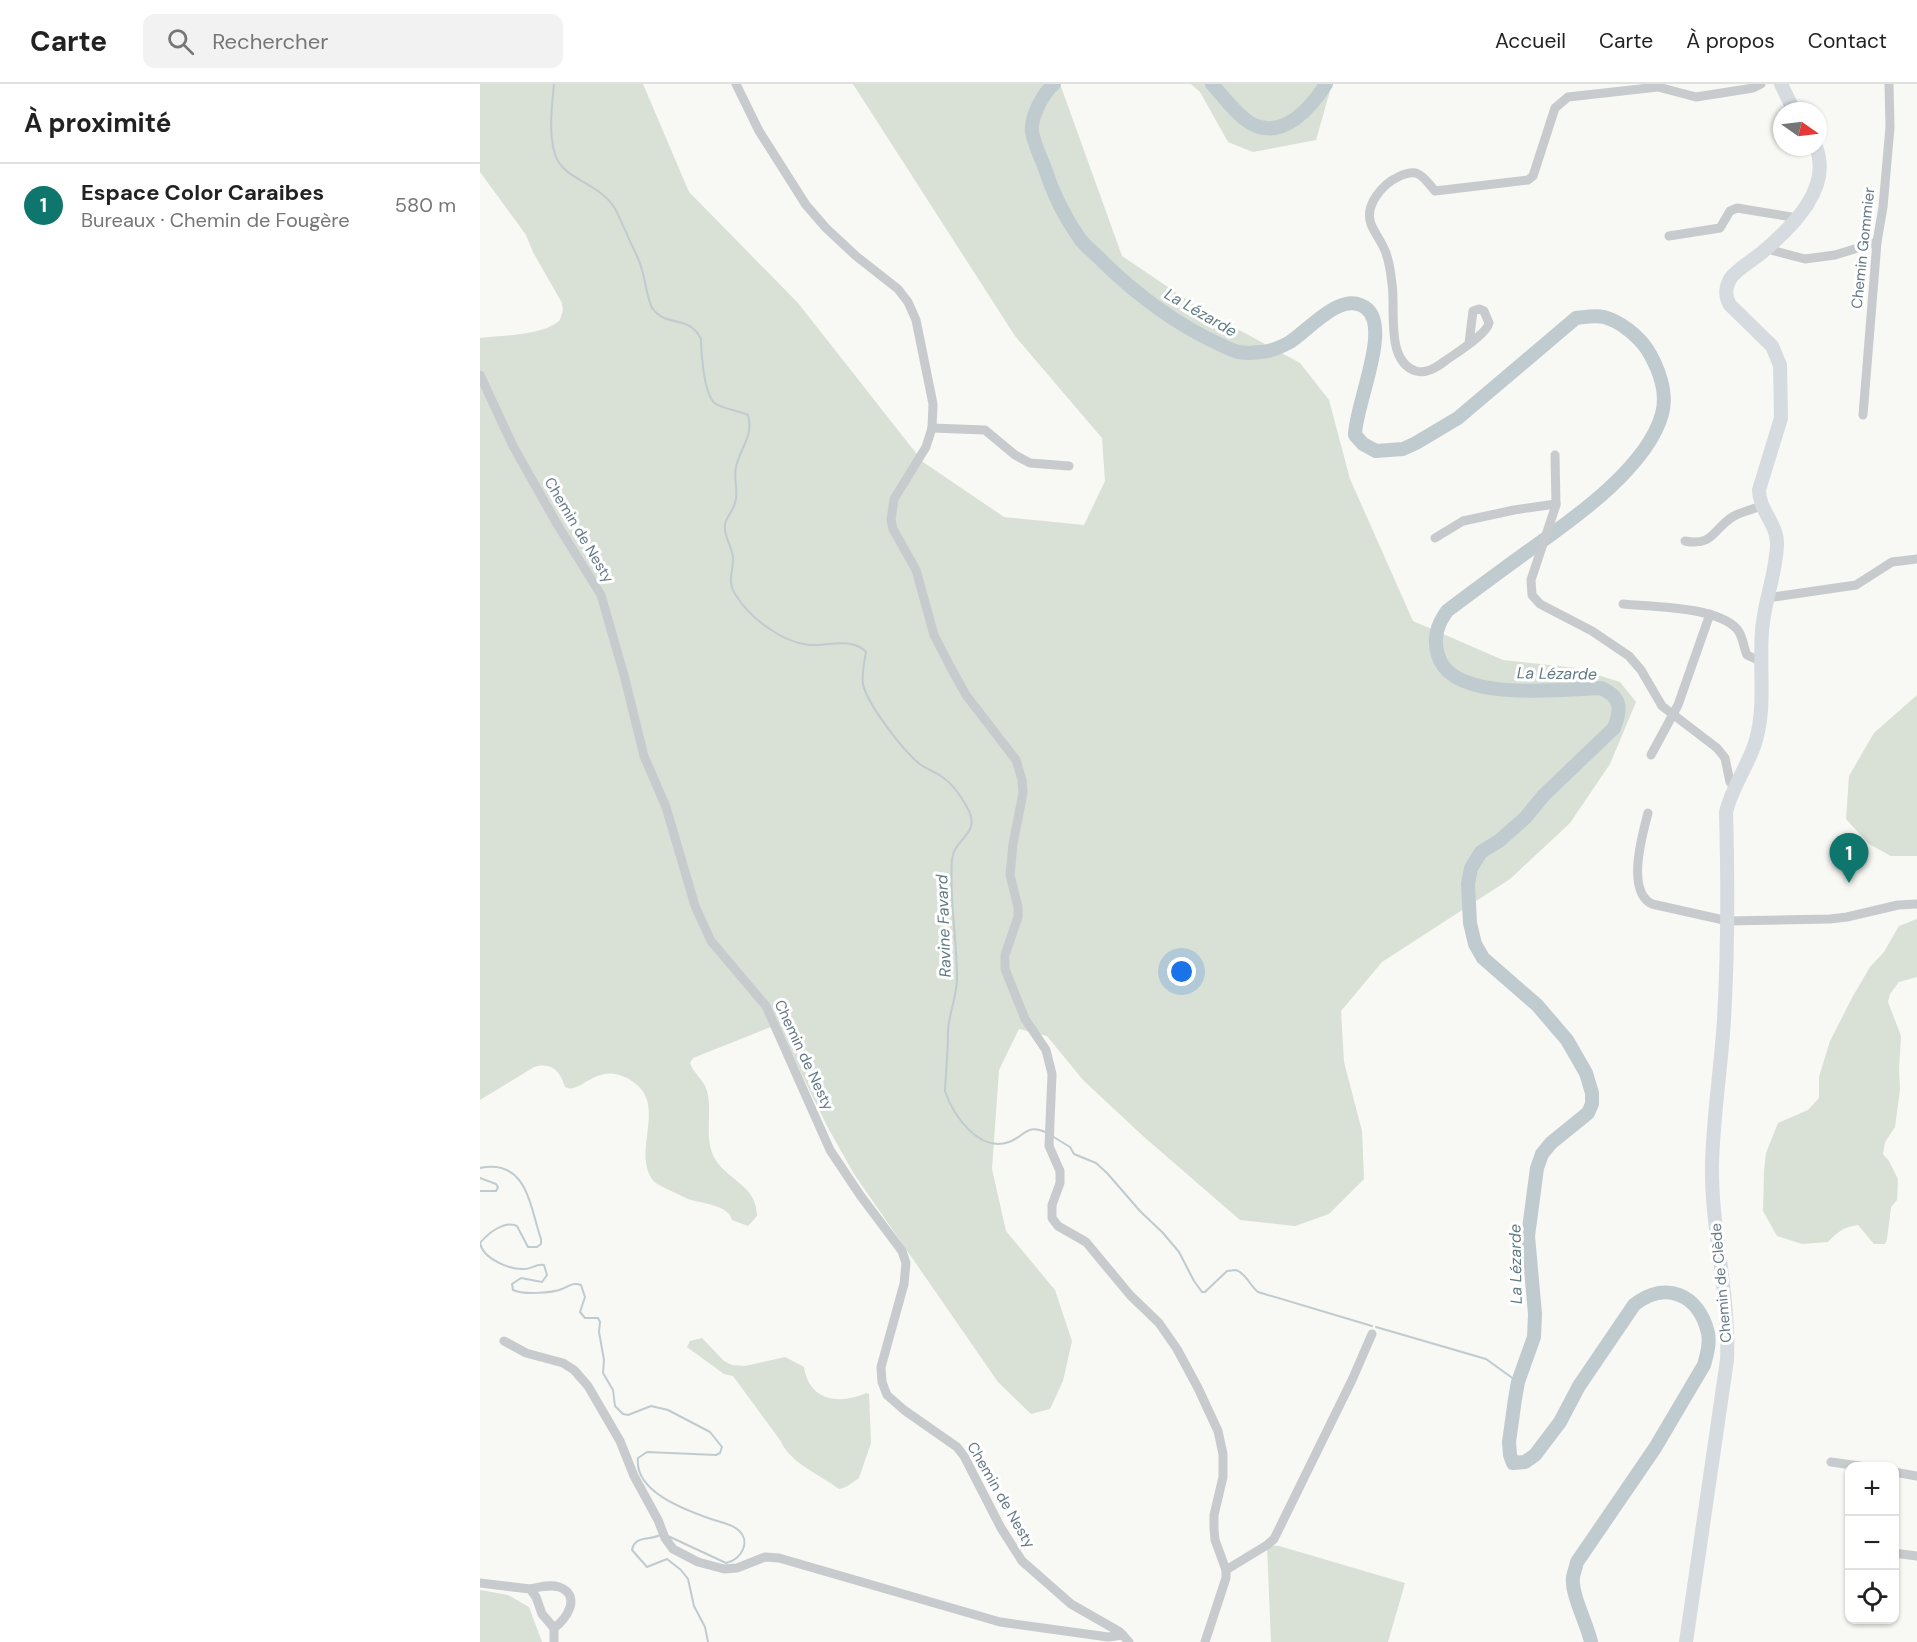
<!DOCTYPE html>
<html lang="fr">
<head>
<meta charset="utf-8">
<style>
	:root { --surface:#fff; --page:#f2f2f2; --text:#222; --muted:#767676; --line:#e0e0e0; --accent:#0f766e }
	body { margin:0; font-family:"DM Sans",sans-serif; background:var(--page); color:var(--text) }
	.controls { position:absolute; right:18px; bottom:18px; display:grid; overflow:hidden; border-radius:12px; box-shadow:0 2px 4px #0004 }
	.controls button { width:54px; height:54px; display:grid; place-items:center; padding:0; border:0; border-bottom:2px solid var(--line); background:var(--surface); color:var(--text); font:30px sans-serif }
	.compass { position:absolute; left:1293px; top:18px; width:54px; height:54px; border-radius:50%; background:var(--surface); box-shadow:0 2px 4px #0004; rotate:104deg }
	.you { position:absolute; left:702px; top:888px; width:21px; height:21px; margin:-15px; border:4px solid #fff; border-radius:50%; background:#1a73e8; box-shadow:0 0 0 9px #1a73e833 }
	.badge { display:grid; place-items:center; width:39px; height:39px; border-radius:50%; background:var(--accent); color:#fff; font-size:20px; font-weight:700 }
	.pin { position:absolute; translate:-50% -50px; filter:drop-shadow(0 2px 3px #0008) }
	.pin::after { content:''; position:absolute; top:32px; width:21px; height:18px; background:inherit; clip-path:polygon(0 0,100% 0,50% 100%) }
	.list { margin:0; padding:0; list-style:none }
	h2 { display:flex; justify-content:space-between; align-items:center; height:78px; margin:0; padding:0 24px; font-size:26px }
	h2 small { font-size:20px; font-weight:400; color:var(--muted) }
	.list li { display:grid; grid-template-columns:39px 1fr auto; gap:18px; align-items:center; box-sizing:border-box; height:84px; padding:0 24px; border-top:2px solid var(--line) }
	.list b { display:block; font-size:22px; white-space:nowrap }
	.list p { margin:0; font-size:20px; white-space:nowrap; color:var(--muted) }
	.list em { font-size:20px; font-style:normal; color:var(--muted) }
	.icon { flex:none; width:33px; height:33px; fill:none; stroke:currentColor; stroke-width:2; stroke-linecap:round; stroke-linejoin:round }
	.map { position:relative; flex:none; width:1437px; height:1558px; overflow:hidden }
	header { display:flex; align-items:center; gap:36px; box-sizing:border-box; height:84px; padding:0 30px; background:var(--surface); border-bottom:2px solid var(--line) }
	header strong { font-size:28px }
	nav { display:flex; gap:33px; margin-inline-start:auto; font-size:21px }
	.search { width:420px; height:54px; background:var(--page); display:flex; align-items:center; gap:15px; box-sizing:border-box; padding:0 21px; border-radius:12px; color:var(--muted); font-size:22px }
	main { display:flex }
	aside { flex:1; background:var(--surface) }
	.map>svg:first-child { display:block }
	.green { fill:#d9e0d5 }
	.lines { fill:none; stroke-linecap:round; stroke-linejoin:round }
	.stream { stroke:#c0cbd0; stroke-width:2 }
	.river { stroke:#c0cbd0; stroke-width:14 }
	.street { stroke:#c7cbce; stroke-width:9 }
	.secondary { stroke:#d6dbdf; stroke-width:14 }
	.labels { text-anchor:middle; stroke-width:6; stroke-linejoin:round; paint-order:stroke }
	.street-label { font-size:15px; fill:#657887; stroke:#fff }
	.water-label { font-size:16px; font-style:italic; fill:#607a83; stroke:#fff }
</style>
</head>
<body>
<header>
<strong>Carte</strong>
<div class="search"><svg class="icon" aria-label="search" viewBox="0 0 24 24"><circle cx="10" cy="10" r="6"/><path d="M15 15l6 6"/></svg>Rechercher</div>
<nav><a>Accueil</a><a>Carte</a><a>À propos</a><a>Contact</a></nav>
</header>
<main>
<aside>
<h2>À proximité<small></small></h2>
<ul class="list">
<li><span class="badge">1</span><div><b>Espace Color Caraibes</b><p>Bureaux · Chemin de Fougère</p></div><em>580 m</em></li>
</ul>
</aside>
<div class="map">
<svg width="1437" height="1558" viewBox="0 0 1437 1558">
	<rect width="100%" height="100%" fill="#f8f8f4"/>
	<g class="green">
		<path d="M0,0H163L209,108L318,219L443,378L524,433L604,441L625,397L622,354L535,252L373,0H580L642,172L722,226L820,279L849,316L870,395L933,537L1023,576L1096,584L1140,598L1156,618L1130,680L1090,739L1030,795L902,878L861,927L864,978L882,1047L884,1095L849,1130L815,1142L760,1136L663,1052L603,996L567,952L539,945L519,986L512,1085L526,1147L575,1206L592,1257L583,1297L570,1325L551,1330L518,1298L374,1090L347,1042L301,948L291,943L213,974L210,979C214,990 224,996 227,1007C233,1029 223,1054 235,1075C249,1098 276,1100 277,1132L268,1142L252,1136C251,1133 250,1130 247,1128C238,1120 220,1119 208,1115C201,1112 194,1108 187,1105C182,1102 175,1100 172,1095C152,1065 188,1020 152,997C117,974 101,1012 85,1003C80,987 72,978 54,983L0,1016V254C23,251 63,252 80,236L83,226L82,219L53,168L46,151L0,88Z"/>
		<path d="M711,0H852L836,56L773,68L748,58L720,8Z"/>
		<path d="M1437,611V772H1411L1389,760L1366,735L1369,692L1394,649Z"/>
		<path d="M1437,835V893L1419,898L1410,910L1408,918L1421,952L1419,985L1420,1006L1415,1043L1405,1058L1403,1070L1409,1077L1418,1095L1417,1116L1411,1123L1407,1155L1405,1160H1394L1378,1141C1364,1143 1357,1148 1348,1158L1322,1160L1297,1152L1283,1127L1284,1087L1286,1069L1298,1039L1328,1026L1339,1014V993L1350,957L1373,912L1390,883L1404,868L1419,842Z"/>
		<path d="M222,1254L244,1277L252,1281L265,1282L305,1273L324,1283C329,1317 359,1321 387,1309L389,1310L391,1359L379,1394L366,1403L359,1405C339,1390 310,1379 300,1356L253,1292L244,1290L207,1263L210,1257Z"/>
		<path d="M787,1461L799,1462L925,1499L908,1558H791Z"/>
		<path d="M0,1506L28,1511L49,1523L62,1558H0Z"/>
	</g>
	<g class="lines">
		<g class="stream">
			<path d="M74,0C72,21 67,58 78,77C89,96 120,101 134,123C139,131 142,140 146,148C151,161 159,173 162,186C165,195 168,219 173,225C187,244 209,230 221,255C221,269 224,313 236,320C246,326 258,326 268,331C274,352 260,364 256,383C253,395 259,407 255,419C253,427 247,432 245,440C243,453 253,462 253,475C253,489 247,497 255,510C269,533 301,558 329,561C347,562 372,553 386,568C384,578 382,589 383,600C387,620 424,668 441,681C447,685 455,688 461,692C473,700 483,715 489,727C500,750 474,755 472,775C469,815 477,854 477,894C477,913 468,932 468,948C468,967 466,987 465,1007C473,1031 499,1069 529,1058C545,1052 547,1039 567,1049"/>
			<path d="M572,1052L590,1063L594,1070L616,1079L627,1089L660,1127L683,1149L699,1168L714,1197L722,1208H725L747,1187L756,1186C767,1190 769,1201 778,1208L892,1242"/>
			<path d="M0,1084C47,1074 50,1123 61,1155V1160L57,1163H48L37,1142C25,1136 8,1149 0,1159C3,1175 30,1186 45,1185C53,1185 56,1179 64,1181L67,1191L62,1198L41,1194L32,1200L33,1206C43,1211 72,1209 82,1205C90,1202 92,1198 101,1201L105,1213L100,1228L105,1234H118L120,1238L119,1248L124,1276L123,1289L133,1306L135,1322L143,1330L148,1331L171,1322L188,1326L230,1348L242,1363L240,1369L236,1371L167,1368L158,1374C154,1408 206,1426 231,1435C239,1438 249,1439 257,1445C272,1456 262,1476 246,1479L188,1452"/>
			<path d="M0,1094L16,1100L18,1103L16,1107H0"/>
			<path d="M896,1243L1006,1275L1038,1298"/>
			<path d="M180,1451C169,1457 155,1451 152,1466L167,1483L187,1475L201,1486L208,1495L214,1522L225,1543L228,1558"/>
		</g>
		<g class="river">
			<path d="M574,0C563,9 550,34 552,48C554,59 560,72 564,82C572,107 585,134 600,155C606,163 616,170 623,178C656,210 694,239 737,259C743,262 751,266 758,268C764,269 774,269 780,268C791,268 801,263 810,258C829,246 863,204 887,225C911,245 875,322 875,351L883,360L896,367L923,365L936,359L978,334L1096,234C1105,233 1115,231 1124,233C1140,237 1158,252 1167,265C1178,283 1188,308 1182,330C1167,385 1089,438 1044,470C1018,489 992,508 967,527C957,541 953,554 958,571C971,620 1083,605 1121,604C1141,613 1142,624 1134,644L1064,711L1045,734L1019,757L1001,768L991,784L988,800L990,839L995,860L1003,874L1057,921L1087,956L1106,989L1112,1009V1020L1108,1029L1071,1059L1062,1070L1057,1084L1048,1152L1055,1230L1054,1253L1038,1298L1035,1315L1029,1358L1030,1371L1033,1379L1045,1378L1055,1371L1080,1338L1099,1302L1154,1221C1185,1196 1219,1210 1228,1249C1230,1260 1227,1270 1224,1281L1175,1364L1097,1478C1096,1483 1094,1488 1093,1493C1091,1511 1107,1539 1111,1558"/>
			<path d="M732,0C743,12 758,33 772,40C803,56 831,24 846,0"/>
		</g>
		<g class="street">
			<path d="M256,0L279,47L326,121L346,144L376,172L418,205L428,218L436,236L453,320L452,344L446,363L414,415L411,436L413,445L436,486L454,551L471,584L486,611L536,676L542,696L543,709L533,760L530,791L538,823V833L525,871V885L545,935L566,966L572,990L569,1062L580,1087V1099L572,1121V1134L578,1142L606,1158L650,1211L679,1239L697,1265L718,1304L738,1347L743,1370V1393L734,1431V1444L735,1456L746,1486V1494L725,1558"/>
			<path d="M1189,152L1240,144L1250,127L1257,124L1318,134"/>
			<path d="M1287,165L1325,175L1355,171L1397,158"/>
			<path d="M989,259L993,227L999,225L1004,227L1009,239C1007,250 976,269 965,277C957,283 947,290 936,287C905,277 916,225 912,200C911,190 909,178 906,169C902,158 895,150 891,140C884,121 903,100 918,93C939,83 942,92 955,107L1048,96L1053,92L1075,24L1088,13L1178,3L1216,13L1273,4L1281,0"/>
			<path d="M0,291L33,362L77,440L121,511L144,591L164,672L186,723L215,822L231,857L286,922L350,1066L380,1111L422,1167L426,1179L424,1200L401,1283L402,1298L407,1311L424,1326L477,1363L484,1372L521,1444L542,1477L591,1520L640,1548L649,1558"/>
			<path d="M1383,331L1397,158L1403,123L1410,43L1409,0"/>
			<path d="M452,344L505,346L535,371L550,379L589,382"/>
			<path d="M1075,371L1076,421L1051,496L1052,511L1060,520L1112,547L1149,572L1161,586L1182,622L1237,664L1245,674L1250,698L1254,703"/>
			<path d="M955,454L983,437L1034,426L1076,420"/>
			<path d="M1205,457C1234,463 1233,444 1254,432C1263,427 1273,426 1282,421"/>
			<path d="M1287,514L1376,501L1412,478L1437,475"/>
			<path d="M1143,520C1172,523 1236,522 1257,545C1263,552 1263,562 1267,571L1282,578"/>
			<path d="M1171,671L1198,621L1230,530"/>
			<path d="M1168,729C1162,752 1146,807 1172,820L1248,837L1350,835L1367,833L1418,821L1437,820"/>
			<path d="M24,1257L46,1269L83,1279L94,1286L108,1302L140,1357L154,1392L178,1436L185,1454L193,1465L218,1478L244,1485L257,1484L285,1473L299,1474L520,1538L628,1553L643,1551"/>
			<path d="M1351,1378L1380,1382"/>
			<path d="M1414,1388L1437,1392"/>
			<path d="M1414,1469L1437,1472"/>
			<path d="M746,1486L787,1461L794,1455L872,1296L892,1250"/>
			<path d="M0,1499L50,1505L56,1513L62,1530L74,1544V1558"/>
			<path d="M50,1505C59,1503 70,1500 79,1503C102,1511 87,1535 74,1544"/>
		</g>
		<g class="secondary">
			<path d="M1301,0L1314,27"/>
			<path d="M1206,1558L1247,1276C1250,1210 1231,1146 1232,1081C1233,1033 1241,984 1244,936C1248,867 1248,797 1246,728C1252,702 1269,681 1276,656C1286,620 1279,583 1282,547C1284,518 1296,490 1297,461C1298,440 1279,427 1279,406L1301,334L1300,281L1292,262L1250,221C1245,212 1245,205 1250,195C1258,183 1276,175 1286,165C1314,141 1352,103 1336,63"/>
		</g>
	</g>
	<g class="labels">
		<g class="street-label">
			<text transform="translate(1383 164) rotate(-84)" y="5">Chemin Gommier</text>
			<text transform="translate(99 446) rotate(59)" y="5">Chemin de Nesty</text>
			<text transform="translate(324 971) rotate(65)" y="5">Chemin de Nesty</text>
			<text transform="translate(1241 1199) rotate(-95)" y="5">Chemin de Clède</text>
			<text transform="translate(521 1411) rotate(60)" y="5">Chemin de Nesty</text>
		</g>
		<g class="water-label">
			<text transform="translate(721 228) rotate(30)" y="6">La Lézarde</text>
			<text transform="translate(1077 589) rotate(1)" y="6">La Lézarde</text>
			<text transform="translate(463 842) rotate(-92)" y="6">Ravine Favard</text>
			<text transform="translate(1035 1180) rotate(-91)" y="6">La Lézarde</text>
		</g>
	</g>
</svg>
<div class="controls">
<button>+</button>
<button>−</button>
<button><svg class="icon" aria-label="locate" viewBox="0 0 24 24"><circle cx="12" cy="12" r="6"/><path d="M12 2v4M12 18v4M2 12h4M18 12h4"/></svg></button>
</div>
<svg class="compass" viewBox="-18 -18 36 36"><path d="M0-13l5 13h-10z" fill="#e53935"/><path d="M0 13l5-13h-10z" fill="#767676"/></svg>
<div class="you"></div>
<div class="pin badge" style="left:1369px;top:799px">1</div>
</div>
</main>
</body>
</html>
